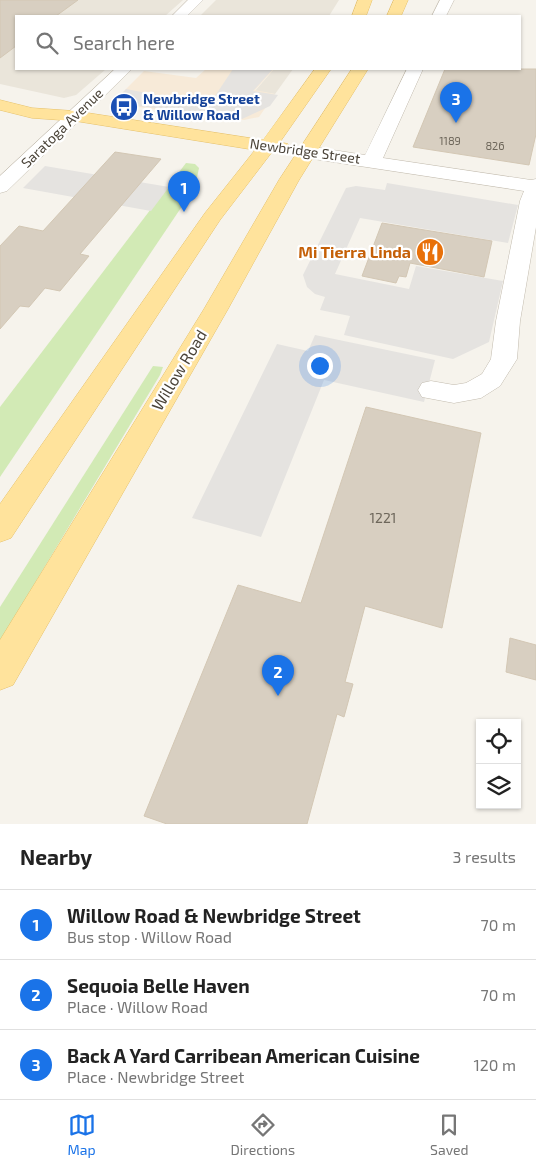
<!DOCTYPE html>
<html lang="en">
<head>
<meta charset="utf-8">
<style>
	:root { --surface:#fff; --page:#f2f2f2; --text:#222; --muted:#767676; --line:#e0e0e0; --accent:#1a73e8 }
	body { margin:0; font-family:"Exo 2",sans-serif; background:var(--page); color:var(--text) }
	.controls { position:absolute; right:15px; bottom:15px; display:grid; overflow:hidden; border-radius:0px; box-shadow:0 1px 4px #0004 }
	.controls button { width:45px; height:45px; display:grid; place-items:center; padding:0; border:0; border-bottom:1px solid var(--line); background:var(--surface); color:var(--text); font:25px sans-serif }
	.you { position:absolute; left:319px; top:365px; width:18px; height:18px; margin:-12px; border:4px solid #fff; border-radius:50%; background:#1a73e8; box-shadow:0 0 0 8px #1a73e833 }
	.badge { display:grid; place-items:center; width:32px; height:32px; border-radius:50%; background:var(--accent); color:#fff; font-size:16px; font-weight:700 }
	.pin { position:absolute; translate:-50% -41px; filter:drop-shadow(0 1px 2px #0008) }
	.pin::after { content:''; position:absolute; top:26px; width:18px; height:15px; background:inherit; clip-path:polygon(0 0,100% 0,50% 100%) }
	.list { margin:0; padding:0; list-style:none }
	h2 { display:flex; justify-content:space-between; align-items:center; height:65px; margin:0; padding:0 20px; font-size:21px }
	h2 small { font-size:16px; font-weight:400; color:var(--muted) }
	.list li { display:grid; grid-template-columns:32px 1fr auto; gap:15px; align-items:center; box-sizing:border-box; height:70px; padding:0 20px; border-top:1px solid var(--line) }
	.list b { display:block; font-size:19px; white-space:nowrap }
	.list p { margin:0; font-size:16px; white-space:nowrap; color:var(--muted) }
	.list em { font-size:16px; font-style:normal; color:var(--muted) }
	.icon { flex:none; width:28px; height:28px; fill:none; stroke:currentColor; stroke-width:2; stroke-linecap:round; stroke-linejoin:round }
	.map { position:relative; flex:none; width:536px; height:824px; overflow:hidden }
	.search { position:absolute; background:var(--surface); box-shadow:0 1px 4px #0004; left:15px; right:15px; top:15px; height:55px; display:flex; align-items:center; gap:12px; box-sizing:border-box; padding:0 18px; border-radius:0px; color:var(--muted); font-size:19px }
	.sheet { height:275px; background:var(--surface) }
	nav { display:flex; justify-content:space-around; align-items:center; box-sizing:border-box; height:70px; border-top:1px solid var(--line); background:var(--surface); font-size:14px; color:var(--muted) }
	nav a { display:grid; justify-items:center; gap:2px }
	nav .on { color:var(--accent) }
	.map>svg:first-child { display:block }
	.residential { fill:#eae5da }
	.commercial { fill:#f7ead8 }
	.green { fill:#d2eab5 }
	.parking { fill:#e5e3e0 }
	.building { fill:#d8cfc1; stroke:#d3c7b4 }
	.lines { fill:none; stroke-linecap:round; stroke-linejoin:round }
	.minor-casing { stroke:#c2bbae; stroke-width:1 }
	.major-casing { stroke:#e6c16a; stroke-width:1 }
	.minor { fill:#fff; fill-rule:evenodd }
	.major { fill:#ffe39c; fill-rule:evenodd }
	.labels { text-anchor:middle; stroke-width:4.5; stroke-linejoin:round; paint-order:stroke }
	.far-number-label { font-size:11px; fill:#6e675b }
	.far-transit-label { font-size:14px; font-weight:bold; fill:#164399; stroke:#fff; text-anchor:start }
	.far-street-label { font-size:14px; fill:#4b4439; stroke:#fff }
	.number-label { font-size:14px; fill:#6e675b }
	.food-label { font-size:16px; font-weight:bold; fill:#c56008; stroke:#fff; text-anchor:end }
	.street-label { font-size:16px; fill:#4b4439; stroke:#fff }
</style>
</head>
<body>
<div class="map">
<svg width="536" height="824" viewBox="0 0 536 824">
	<rect width="100%" height="100%" fill="#f6f3ec"/>
	<g class="residential">
		<path d="M0,0H183L165,16H16V69H106L76,95L64,98L0,84Z"/>
		<path d="M216,0H339L329,16H200Z"/>
		<path d="M274,69H293L275,94L255,91Z"/>
	</g>
	<path class="commercial" d="M206,69H274L255,90L275,94L259,117L244,120L122,105L116,99L144,71L196,78Z"/>
	<g class="green">
		<path d="M186,163L195,164L199,168L195,187L0,477V407Z"/>
		<path d="M153,366L163,367L160,375L0,641V607Z"/>
	</g>
	<g class="parking">
		<path d="M233,69H273L253,91L278,95L270,106L242,119L114,103L126,89L209,105Z"/>
		<path d="M45,166L169,187L151,211L23,188Z"/>
		<path d="M387,183L518,205L508,243L360,218L335,274L409,289L416,266L503,281L489,342L453,359L344,335L350,316L320,310L325,297L315,294L307,287L303,275L346,188L356,186L385,190Z"/>
		<path d="M315,335L435,360L424,402L324,380L261,537L192,518L277,344L308,351Z"/>
	</g>
	<g class="building">
		<path d="M0,0H78L56,16H16V46L0,58Z"/>
		<path d="M445,69H536V134L529,165L413,147Z"/>
		<path d="M115,152L161,159L80,254L89,256L60,291L45,288L29,307L20,306L0,329V246L19,226L43,231Z"/>
		<path d="M382,223L492,241L484,277L410,263L406,277L399,276L396,283L362,276Z"/>
		<path d="M366,407L481,433L442,628L365,606L345,682L353,684L344,717L337,714L307,824H167L144,816L238,585L301,603Z"/>
		<path d="M510,638L536,645V680L506,672Z"/>
	</g>
	<g class="lines">
		<defs>
			<g id="minor">
				<path d="M188,0H203L187,16H172Z"/>
				<path d="M440,0H454L446,16H432Z"/>
				<path d="M115,69H132L7,191L0,193V176Z"/>
				<path d="M407,69H423L383,158L531,180L536,179V227L520,321L517,359L500,386L481,398L454,403L422,397L418,390L422,383L431,381L454,385L466,383L482,374L491,359L496,321L520,201L524,191L307,158L300,156L298,152L300,148L307,146L365,155Z"/>
			</g>
			<g id="major">
				<path d="M358,0H372L366,16H352Z"/>
				<path d="M394,0H408L401,16H387Z"/>
				<path d="M315,69H331L280,142L288,144L290,148L288,152L281,154L272,152L220,220L11,538L0,542V504L205,213L255,150L75,121L32,118L0,110V100L32,108L75,111L263,140Z"/>
				<path d="M352,69H368L299,180L228,309L13,685L0,690V640L204,309L279,180Z"/>
			</g>
		</defs>
		<use href="#minor" class="minor-casing"/>
		<use href="#major" class="major-casing"/>
		<use href="#minor" class="minor"/>
		<use href="#major" class="major"/>
	</g>
	<defs>
		<symbol id="bus-disc" viewBox="-11 -11 22 22"><circle r="9.5" fill="#1a4fb4" stroke="#fff"/><path d="M-5-6H5V4H4V6H2V4H-2V6H-4V4H-5ZM-3.5-4V0h7V-4ZM-3.5 1.2v1.5H-2V1.2ZM2 1.2v1.5H3.5V1.2Z" fill="#fff"/></symbol>
		<symbol id="restaurant-disc" viewBox="-11 -11 22 22"><circle r="9.5" fill="#e8710a" stroke="#fff"/><path d="M-5-6h1v4h1v-4h1v4h1v-4h1v5L-1.5 .5V6h-2V.5L-5-1ZM5-6V6H3V1.5H1.5Q1.5-4 5-6Z" fill="#fff"/></symbol>
	</defs>
	<g fill-rule="evenodd">
		<use href="#bus-disc" x="108" y="91" width="32" height="32"/>
		<use href="#restaurant-disc" x="414" y="236" width="32" height="32"/>
	</g>
	<g class="labels">
		<g class="far-number-label">
			<text x="450" y="145">1189</text>
			<text x="495" y="150">826</text>
		</g>
		<g class="far-transit-label">
			<text x="143" y="104">Newbridge Street<tspan x="143" dy="16">&amp; Willow Road</tspan></text>
		</g>
		<g class="far-street-label">
			<text transform="translate(62 128) rotate(-44)" y="5">Saratoga Avenue</text>
			<text transform="translate(305 151) rotate(8)" y="5">Newbridge Street</text>
		</g>
		<g class="number-label">
			<text x="383" y="523">1221</text>
		</g>
		<g class="food-label">
			<text x="411" y="258">Mi Tierra Linda</text>
		</g>
		<g class="street-label">
			<text transform="translate(179 370) rotate(-59)" y="6">Willow Road</text>
		</g>
	</g>
</svg>
<div class="controls">
<button><svg class="icon" aria-label="locate" viewBox="0 0 24 24"><circle cx="12" cy="12" r="6"/><path d="M12 2v4M12 18v4M2 12h4M18 12h4"/></svg></button>
<button><svg class="icon" aria-label="layers" viewBox="0 0 24 24"><path d="M12 4l9 5-9 5-9-5zM3 14l9 5 9-5"/></svg></button>
</div>
<div class="you"></div>
<div class="pin badge" style="left:184px;top:212px">1</div>
<div class="pin badge" style="left:278px;top:696px">2</div>
<div class="pin badge" style="left:456px;top:123px">3</div>
<div class="search"><svg class="icon" aria-label="search" viewBox="0 0 24 24"><circle cx="10" cy="10" r="6"/><path d="M15 15l6 6"/></svg>Search here</div>
</div>
<section class="sheet">
<h2>Nearby<small>3 results</small></h2>
<ul class="list">
<li><span class="badge">1</span><div><b>Willow Road &amp; Newbridge Street</b><p>Bus stop · Willow Road</p></div><em>70 m</em></li>
<li><span class="badge">2</span><div><b>Sequoia Belle Haven</b><p>Place · Willow Road</p></div><em>70 m</em></li>
<li><span class="badge">3</span><div><b>Back A Yard Carribean American Cuisine</b><p>Place · Newbridge Street</p></div><em>120 m</em></li>
</ul>
</section>
<nav>
<a class="on"><svg class="icon" aria-label="map" viewBox="0 0 24 24"><path d="M3 6l6-2 6 2 6-2v14l-6 2-6-2-6 2zM9 4v14M15 6v14"/></svg>Map</a>
<a><svg class="icon" aria-label="directions" viewBox="0 0 24 24"><path d="M12 3l9 9-9 9-9-9zM9 14v-3h6M13 9l2 2-2 2"/></svg>Directions</a>
<a><svg class="icon" aria-label="saved" viewBox="0 0 24 24"><path d="M7 4h10v16l-5-4-5 4z"/></svg>Saved</a>
</nav>
</body>
</html>
